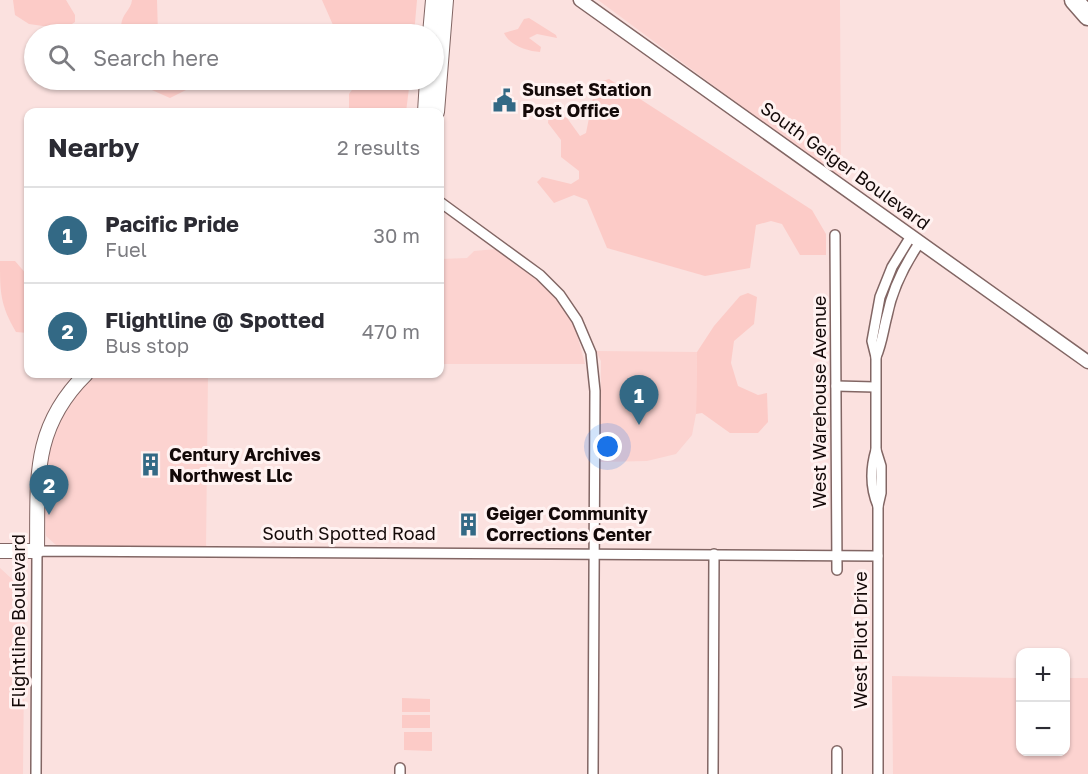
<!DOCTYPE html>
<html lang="en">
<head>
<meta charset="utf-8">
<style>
	:root { --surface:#fff; --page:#f7f7f7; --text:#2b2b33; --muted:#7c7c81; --line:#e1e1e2; --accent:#336985 }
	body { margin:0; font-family:"Golos Text",sans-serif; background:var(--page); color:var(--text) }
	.controls { position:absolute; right:18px; bottom:18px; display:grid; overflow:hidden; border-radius:12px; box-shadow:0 2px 4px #0004 }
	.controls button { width:54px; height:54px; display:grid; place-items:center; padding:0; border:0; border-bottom:2px solid var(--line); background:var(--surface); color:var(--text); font:30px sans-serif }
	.you { position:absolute; left:608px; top:447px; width:21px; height:21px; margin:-15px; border:4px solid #fff; border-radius:50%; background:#1a73e8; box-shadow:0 0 0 9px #1a73e833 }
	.badge { display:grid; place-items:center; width:39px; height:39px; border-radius:50%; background:var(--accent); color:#fff; font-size:20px; font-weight:700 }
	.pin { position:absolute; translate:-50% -50px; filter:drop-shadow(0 2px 3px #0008) }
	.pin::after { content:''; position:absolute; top:32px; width:21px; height:18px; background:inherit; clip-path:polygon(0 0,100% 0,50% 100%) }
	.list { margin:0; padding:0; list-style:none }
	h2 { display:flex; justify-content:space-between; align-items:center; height:78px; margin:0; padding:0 24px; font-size:26px }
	h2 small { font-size:20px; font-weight:400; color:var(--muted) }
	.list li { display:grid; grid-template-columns:39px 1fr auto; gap:18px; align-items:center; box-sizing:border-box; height:96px; padding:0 24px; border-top:2px solid var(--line) }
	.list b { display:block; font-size:22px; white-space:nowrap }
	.list p { margin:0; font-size:20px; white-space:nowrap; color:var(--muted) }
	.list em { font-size:20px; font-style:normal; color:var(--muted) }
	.icon { flex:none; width:33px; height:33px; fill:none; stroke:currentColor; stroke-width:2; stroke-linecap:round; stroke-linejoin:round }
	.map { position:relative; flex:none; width:1088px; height:774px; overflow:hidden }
	.search { position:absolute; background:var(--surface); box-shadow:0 2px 4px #0004; left:24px; top:24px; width:420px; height:66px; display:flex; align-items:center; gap:15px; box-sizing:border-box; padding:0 21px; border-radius:33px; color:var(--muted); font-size:22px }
	.panel { position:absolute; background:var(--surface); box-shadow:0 2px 4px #0004; left:24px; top:108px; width:420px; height:270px; border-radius:12px }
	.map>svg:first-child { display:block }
	.built { fill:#fcd3d0 }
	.green { fill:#fccbc7 }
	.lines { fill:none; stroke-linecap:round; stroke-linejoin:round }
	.minor-casing { stroke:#826664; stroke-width:12 }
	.tertiary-casing { stroke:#826664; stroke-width:15 }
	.secondary-casing { stroke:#826664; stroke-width:16 }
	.motorway-casing { stroke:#826664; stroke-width:21 }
	.minor { stroke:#fff; stroke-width:9 }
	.tertiary { stroke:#fff; stroke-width:12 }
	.secondary { stroke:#fff; stroke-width:14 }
	.motorway { stroke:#fff; stroke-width:18 }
	.labels { text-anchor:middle; stroke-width:6; stroke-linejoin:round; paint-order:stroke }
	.poi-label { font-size:18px; font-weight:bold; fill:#130908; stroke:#fff2f1; text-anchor:start }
	.street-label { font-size:18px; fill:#130908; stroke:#fff2f1 }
</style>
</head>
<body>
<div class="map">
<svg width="1088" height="774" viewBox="0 0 1088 774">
	<rect width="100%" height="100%" fill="#fbe1df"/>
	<g class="built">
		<path d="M598,0H840L841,180Z"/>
		<path d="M496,249L529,272L558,300L574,323L585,364H440V259L467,258L474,251Z"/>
		<path d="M596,351L697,352L696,414L692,435L676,454L647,461L600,462L601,361Z"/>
		<path d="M96,374H208L206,548L63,546L56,545L46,536L44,487L48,454L54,435L64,413L75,395Z"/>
		<path d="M0,568L26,592L24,646L17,655L10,658V669L17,670L24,677L23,774H0Z"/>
		<path d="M892,676L1020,678V752H1066V678H1088V774H893Z"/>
	</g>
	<g class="green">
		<path d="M13,0H66L75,15V22L64,29L29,24L15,15Z"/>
		<path d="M132,0H157L158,34H130L121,26C122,13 131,10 132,0Z"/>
		<path d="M322,0H417L414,34H337Z"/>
		<path d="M529,18L556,35L557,38L537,34L529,38L541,47L540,52C528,51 510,46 504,33L518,29L524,19Z"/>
		<path d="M609,79L812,210L826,234V255H800L782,224L771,221L756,225L750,268L705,276L607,248L587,200L574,195L554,203L537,182L542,177L571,184L579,179V171L561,157V140L548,123L549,111L567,118L580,136L586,133L596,83Z"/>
		<path d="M145,80H194L190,88L170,98L145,87Z"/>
		<path d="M359,80H410L406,112H349V94Z"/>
		<path d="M0,261H15L28,276V333L16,332C0,305 0,292 0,261Z"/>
		<path d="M748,293L757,297L754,324L734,341L731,363L738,386L758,395L767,393L768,422L758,433H730L702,413L696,414L697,352L714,326L740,296Z"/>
		<path d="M402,698L430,699V712H402Z"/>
		<rect x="402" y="715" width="28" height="13"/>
		<path d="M404,732H432V751L404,750Z"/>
	</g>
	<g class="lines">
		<defs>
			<g id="minor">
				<path d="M440,202L540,275L560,295L577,320L591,353L595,391L593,774"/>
				<path d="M835,235L837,570"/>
				<path d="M876,357C882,343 883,331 887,316C892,290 905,264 920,242"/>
				<path d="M836,386L875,387"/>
				<path d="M876,450C870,470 870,487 878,506"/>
				<path d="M837,751V774"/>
				<path d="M36,774L37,551L878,556"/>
				<path d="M400,774V768"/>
				<path d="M713,774L714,554"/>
				<path d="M878,774V506L881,493V466L876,450V357L872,341L880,297L892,267L911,236"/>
			</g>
			<path id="tertiary" d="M580,0L1088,362"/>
			<g id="secondary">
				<path d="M430,34L433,0"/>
				<path d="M425,112L427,80"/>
				<path d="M437,112L446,0"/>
				<path d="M0,551H37C38,480 31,428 86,374"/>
			</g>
			<path id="motorway" d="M1074,0L1088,16"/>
		</defs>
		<use href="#minor" class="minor-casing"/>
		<use href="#tertiary" class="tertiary-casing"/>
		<use href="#secondary" class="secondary-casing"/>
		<use href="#motorway" class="motorway-casing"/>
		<use href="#minor" class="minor"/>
		<use href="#tertiary" class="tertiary"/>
		<use href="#secondary" class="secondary"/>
		<use href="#motorway" class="motorway"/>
	</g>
	<defs>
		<symbol id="civic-bare" viewBox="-9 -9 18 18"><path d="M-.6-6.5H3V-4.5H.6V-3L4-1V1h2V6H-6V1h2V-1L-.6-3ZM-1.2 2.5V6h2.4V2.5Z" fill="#336985" stroke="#fff2f1" stroke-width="2.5" paint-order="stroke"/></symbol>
		<symbol id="building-bare" viewBox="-9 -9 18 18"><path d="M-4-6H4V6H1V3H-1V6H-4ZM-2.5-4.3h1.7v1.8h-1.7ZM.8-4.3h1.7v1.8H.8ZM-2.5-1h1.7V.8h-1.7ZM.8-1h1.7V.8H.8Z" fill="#336985" stroke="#fff2f1" stroke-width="2.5" paint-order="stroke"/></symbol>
	</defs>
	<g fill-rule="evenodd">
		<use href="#civic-bare" x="488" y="84" width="33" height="33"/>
		<use href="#building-bare" x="134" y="448" width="33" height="33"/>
		<use href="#building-bare" x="452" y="508" width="33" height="33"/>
	</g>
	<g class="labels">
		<g class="poi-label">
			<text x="522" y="96">Sunset Station<tspan x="522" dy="21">Post Office</tspan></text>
			<text x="169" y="461">Century Archives<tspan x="169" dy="21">Northwest Llc</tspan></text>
			<text x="486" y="520">Geiger Community<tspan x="486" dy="21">Corrections Center</tspan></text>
		</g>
		<g class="street-label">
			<text transform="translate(845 166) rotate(36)" y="6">South Geiger Boulevard</text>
			<text transform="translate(820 402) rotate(-90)" y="6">West Warehouse Avenue</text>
			<text x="349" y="540">South Spotted Road</text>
			<text transform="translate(19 621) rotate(-90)" y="6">Flightline Boulevard</text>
			<text transform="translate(861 640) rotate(-90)" y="6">West Pilot Drive</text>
		</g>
	</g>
</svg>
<div class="controls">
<button>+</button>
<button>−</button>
</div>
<div class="you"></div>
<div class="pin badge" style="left:639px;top:425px">1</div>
<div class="pin badge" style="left:49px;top:515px">2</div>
<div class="search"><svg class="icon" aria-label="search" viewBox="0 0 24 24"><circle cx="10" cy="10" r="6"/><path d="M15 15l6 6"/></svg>Search here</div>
<section class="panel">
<h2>Nearby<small>2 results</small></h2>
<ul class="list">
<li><span class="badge">1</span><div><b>Pacific Pride</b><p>Fuel</p></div><em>30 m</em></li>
<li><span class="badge">2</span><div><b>Flightline @ Spotted</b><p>Bus stop</p></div><em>470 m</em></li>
</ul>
</section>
</div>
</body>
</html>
